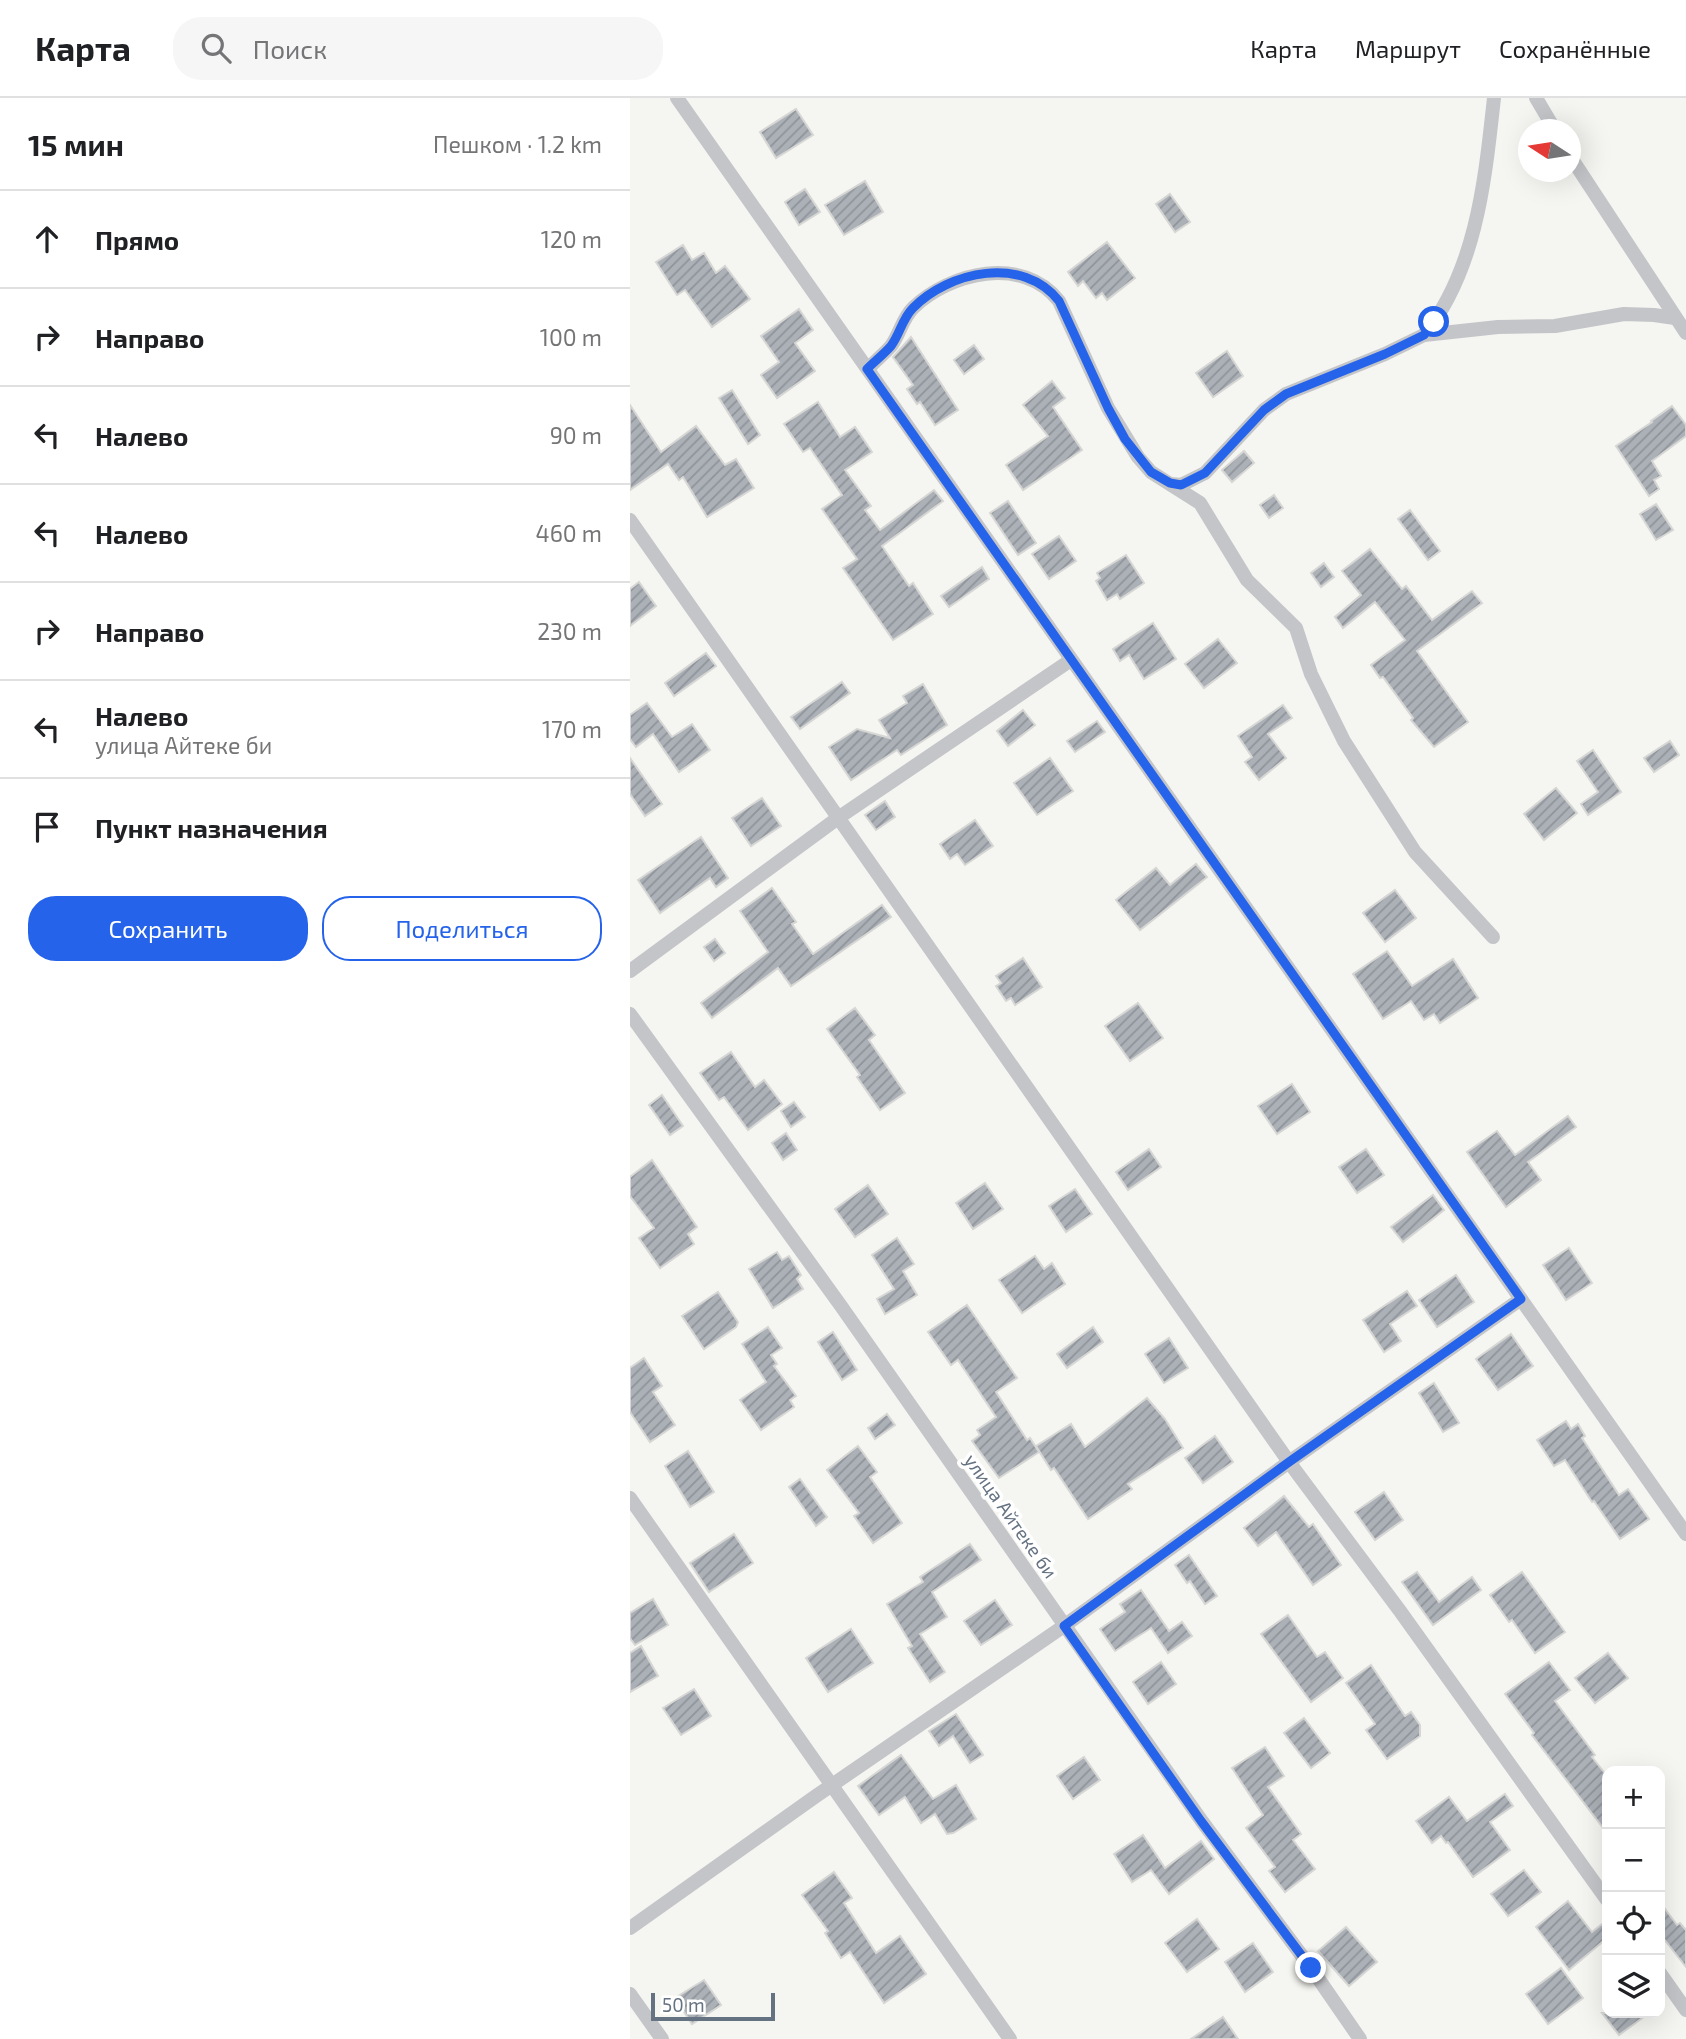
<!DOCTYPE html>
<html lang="ru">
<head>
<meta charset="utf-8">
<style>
	:root { --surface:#fff; --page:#f6f6f6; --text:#202124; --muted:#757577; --line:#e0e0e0; --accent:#2563eb }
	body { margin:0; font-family:"Exo 2",sans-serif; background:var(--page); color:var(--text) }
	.controls { position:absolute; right:21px; bottom:21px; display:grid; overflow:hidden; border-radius:14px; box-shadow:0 7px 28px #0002 }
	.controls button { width:63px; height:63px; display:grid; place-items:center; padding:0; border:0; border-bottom:2px solid var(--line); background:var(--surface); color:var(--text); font:35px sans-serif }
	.compass { position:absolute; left:888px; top:21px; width:63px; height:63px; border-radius:50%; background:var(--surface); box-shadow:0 7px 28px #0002; rotate:282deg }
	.scale { position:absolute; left:21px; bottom:18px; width:124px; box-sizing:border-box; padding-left:7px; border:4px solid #657282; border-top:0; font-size:19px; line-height:24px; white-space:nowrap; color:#657282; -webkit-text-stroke:5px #fff; paint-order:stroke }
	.stop { position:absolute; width:21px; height:21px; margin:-16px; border:5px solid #2563eb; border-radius:50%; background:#fff }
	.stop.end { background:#2563eb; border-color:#fff; box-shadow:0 2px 7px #0008 }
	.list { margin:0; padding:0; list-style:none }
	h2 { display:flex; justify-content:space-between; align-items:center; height:91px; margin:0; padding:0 28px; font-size:30px }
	h2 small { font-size:23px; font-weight:400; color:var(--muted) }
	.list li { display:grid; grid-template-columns:46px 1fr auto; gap:21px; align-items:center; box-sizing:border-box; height:98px; padding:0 28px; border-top:2px solid var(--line) }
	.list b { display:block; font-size:26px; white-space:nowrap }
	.list p { margin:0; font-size:23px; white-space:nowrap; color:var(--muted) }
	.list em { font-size:23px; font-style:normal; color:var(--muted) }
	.actions { display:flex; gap:14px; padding:21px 28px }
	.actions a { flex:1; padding:16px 0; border:2px solid var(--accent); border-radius:28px; text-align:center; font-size:24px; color:var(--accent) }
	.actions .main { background:var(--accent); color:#fff }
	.icon { flex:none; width:38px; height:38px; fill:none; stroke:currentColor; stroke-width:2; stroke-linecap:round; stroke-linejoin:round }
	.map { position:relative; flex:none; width:1056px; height:1941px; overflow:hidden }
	header { display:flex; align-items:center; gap:42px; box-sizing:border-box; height:98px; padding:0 35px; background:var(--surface); border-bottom:2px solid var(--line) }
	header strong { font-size:33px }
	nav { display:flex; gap:38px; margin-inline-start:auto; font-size:24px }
	.search { width:490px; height:63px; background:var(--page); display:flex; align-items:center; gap:18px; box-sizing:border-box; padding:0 24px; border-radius:28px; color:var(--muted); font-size:26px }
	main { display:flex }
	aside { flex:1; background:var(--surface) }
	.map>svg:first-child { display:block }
	.building { fill:url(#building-hatch); stroke:#d6d6d4; stroke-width:2 }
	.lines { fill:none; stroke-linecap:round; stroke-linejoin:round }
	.minor { stroke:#c3c5c9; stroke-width:14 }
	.route { stroke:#2563eb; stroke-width:9 }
	.labels { text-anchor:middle; stroke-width:7; stroke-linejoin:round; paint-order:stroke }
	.street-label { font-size:19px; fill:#657282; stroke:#fff }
</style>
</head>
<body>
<header>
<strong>Карта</strong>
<div class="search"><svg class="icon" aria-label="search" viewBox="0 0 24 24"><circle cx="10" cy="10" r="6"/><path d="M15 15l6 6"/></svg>Поиск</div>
<nav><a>Карта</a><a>Маршрут</a><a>Сохранённые</a></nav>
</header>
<main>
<aside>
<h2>15 мин<small>Пешком · 1.2 km</small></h2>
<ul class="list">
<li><svg class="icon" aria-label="ahead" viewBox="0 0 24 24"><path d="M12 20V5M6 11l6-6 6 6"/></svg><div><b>Прямо</b></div><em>120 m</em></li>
<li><svg class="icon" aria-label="right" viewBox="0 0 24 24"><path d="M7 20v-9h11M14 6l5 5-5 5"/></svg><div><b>Направо</b></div><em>100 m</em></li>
<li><svg class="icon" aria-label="left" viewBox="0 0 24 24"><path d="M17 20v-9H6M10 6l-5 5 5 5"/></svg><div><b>Налево</b></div><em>90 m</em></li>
<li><svg class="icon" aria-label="left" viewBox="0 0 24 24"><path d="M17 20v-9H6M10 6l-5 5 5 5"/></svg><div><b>Налево</b></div><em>460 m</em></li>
<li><svg class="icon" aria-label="right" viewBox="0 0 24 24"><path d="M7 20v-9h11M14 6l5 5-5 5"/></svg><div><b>Направо</b></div><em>230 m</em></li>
<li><svg class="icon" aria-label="left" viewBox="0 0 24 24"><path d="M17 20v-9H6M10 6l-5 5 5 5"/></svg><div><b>Налево</b><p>улица Айтеке би</p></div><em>170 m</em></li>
<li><svg class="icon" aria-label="arrive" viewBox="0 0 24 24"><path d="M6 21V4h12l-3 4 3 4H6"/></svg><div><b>Пункт назначения</b></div></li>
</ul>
<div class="actions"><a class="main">Сохранить</a><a>Поделиться</a></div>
</aside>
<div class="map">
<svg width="1056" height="1941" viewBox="0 0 1056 1941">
	<defs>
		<pattern id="building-hatch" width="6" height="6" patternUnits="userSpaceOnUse" patternTransform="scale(1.75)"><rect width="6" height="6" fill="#abb1b7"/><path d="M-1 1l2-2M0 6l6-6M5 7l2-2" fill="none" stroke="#8f949a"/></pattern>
	</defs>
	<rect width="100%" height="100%" fill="#f5f5f1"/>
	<g class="building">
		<path d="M166,11L183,37L146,60L130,34Z"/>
		<path d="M235,83L253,114L214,137L195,107Z"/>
		<path d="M175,91L190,114L169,127L155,104Z"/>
		<path d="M540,96L560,124L545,134L526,106Z"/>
		<path d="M477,144L505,180L477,202L472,195L466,200L453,183L448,188L438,174Z"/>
		<path d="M53,147L62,162L74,155L86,175L95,168L120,201L82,229L55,192L47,197L26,164Z"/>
		<path d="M169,211L183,232L165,245L185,273L147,300L131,277L149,264L131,238Z"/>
		<path d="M281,239L328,312L305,327L290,304L287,306L277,291L283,287L263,259Z"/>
		<path d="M344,247L354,261L334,276L324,262Z"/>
		<path d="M597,253L613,278L583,299L566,275Z"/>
		<path d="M422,283L435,300L423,309L452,352L393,392L376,367L418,338L393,307Z"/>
		<path d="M102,292L130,337L118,346L89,300Z"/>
		<path d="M188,304L210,339L225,329L242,354L215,372L241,408L235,412L250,432L304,392L313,403L252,448L279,488L283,485L303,516L263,542L213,470L227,461L192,411L212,397L180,350L173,354L154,326Z"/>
		<path d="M0,307L31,354L66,328L95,367L106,361L124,390L77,419L53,379L49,382L38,366L0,392Z"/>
		<path d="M1042,308L1056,327V338L1022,363L1031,378L1024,382L1029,391L1019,398L986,348L1022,324L1021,323Z"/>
		<path d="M614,353L624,365L602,384L592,372Z"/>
		<path d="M644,397L653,410L639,420L630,407Z"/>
		<path d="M378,403L406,445L388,457L360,415Z"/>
		<path d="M1026,406L1043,432L1026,442L1010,416Z"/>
		<path d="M780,412L810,453L798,462L768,421Z"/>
		<path d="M429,438L446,463L419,481L402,456Z"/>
		<path d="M740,451L772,491L776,488L802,522L842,493L852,505L787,553L838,624L804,649L781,622L783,620L753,579L750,580L741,567L775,542L745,504L713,530L705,519L731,497L712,473Z"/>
		<path d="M496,457L514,485L490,501L487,496L477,502L466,483L470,480L467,475Z"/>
		<path d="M694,465L704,479L691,489L681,475Z"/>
		<path d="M352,469L359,481L319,509L311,498Z"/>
		<path d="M9,484L26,508L0,528V491Z"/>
		<path d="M523,525L546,561L514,581L499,557L490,563L483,551Z"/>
		<path d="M588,541L607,565L574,590L555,566Z"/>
		<path d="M76,555L86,568L44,598L35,585Z"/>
		<path d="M212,584L220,595L170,631L161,619Z"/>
		<path d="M293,586L317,627L271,657L267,652L221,682L199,649L227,631L260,640L249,622L277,605L273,598Z"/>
		<path d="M17,605L42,639L62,626L80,652L49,674L23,636L6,649L0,641V617Z"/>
		<path d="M653,607L662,620L638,636L656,660L629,682L615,664L622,659L608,638Z"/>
		<path d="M393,612L405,627L378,648L367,633Z"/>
		<path d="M467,623L475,634L445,654L437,643Z"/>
		<path d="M1040,643L1049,657L1024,674L1014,660Z"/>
		<path d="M963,652L991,694L958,717L951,706L968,694L947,663Z"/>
		<path d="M0,660L32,706L15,718L0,696Z"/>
		<path d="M420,660L443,693L407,717L384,685Z"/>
		<path d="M926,690L947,715L914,742L894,716Z"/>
		<path d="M132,700L151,728L121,748L102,720Z"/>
		<path d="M255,703L265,719L246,732L235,717Z"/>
		<path d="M345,722L363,748L335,767L327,756L320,761L310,746Z"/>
		<path d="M71,739L98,780L86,789L80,780L30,815L8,782Z"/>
		<path d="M566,766L577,779L510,832L486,802L526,770L540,787Z"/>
		<path d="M142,790L166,824L162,826L183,856L252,807L261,819L161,888L148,870L82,920L71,905L138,854L110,813Z"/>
		<path d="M765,792L786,820L755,844L733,815Z"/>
		<path d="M85,841L95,855L84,863L74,849Z"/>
		<path d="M757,853L782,888L823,861L848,900L810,925L804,916L794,922L781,903L753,921L723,876Z"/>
		<path d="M393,860L412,889L385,907L381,900L376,903L366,888L371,885L366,878Z"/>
		<path d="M508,905L533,940L500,963L475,928Z"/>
		<path d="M225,910L245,937L239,942L275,995L250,1012L227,979L230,977L197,931Z"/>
		<path d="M101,954L125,989L134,982L152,1006L118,1032L94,999L89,1002L70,975Z"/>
		<path d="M662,986L680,1014L647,1036L628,1008Z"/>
		<path d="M32,997L53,1028L40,1037L19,1007Z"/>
		<path d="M164,1004L175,1019L161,1029L151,1013Z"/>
		<path d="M938,1018L946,1029L898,1064L911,1082L876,1109L837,1054L867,1033L885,1057Z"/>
		<path d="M156,1035L167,1052L153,1062L142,1045Z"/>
		<path d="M519,1051L531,1069L498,1092L486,1074Z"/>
		<path d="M736,1051L754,1077L727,1095L709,1069Z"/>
		<path d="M22,1062L67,1129L58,1136L64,1146L30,1170L9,1140L24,1130L0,1098V1079Z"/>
		<path d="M355,1085L373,1111L343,1131L326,1105Z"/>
		<path d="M238,1087L258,1116L225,1139L205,1111Z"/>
		<path d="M445,1091L462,1116L436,1134L419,1108Z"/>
		<path d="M803,1097L814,1112L773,1144L761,1129Z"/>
		<path d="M267,1140L284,1166L273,1173L287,1197L255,1216L247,1201L264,1191L242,1157Z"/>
		<path d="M939,1150L962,1185L936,1202L913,1167Z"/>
		<path d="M147,1154L152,1162L159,1158L171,1177L167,1181L173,1191L143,1210L119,1171Z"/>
		<path d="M405,1158L414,1171L422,1165L435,1186L392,1215L369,1182Z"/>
		<path d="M826,1177L844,1204L807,1229L789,1202Z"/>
		<path d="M777,1193L787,1208L760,1226L771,1243L754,1254L733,1222Z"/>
		<path d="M88,1194L108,1224L106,1229L74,1251L52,1218Z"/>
		<path d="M337,1207L387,1280L366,1294L397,1342L400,1340L409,1354L369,1380L342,1343L350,1337L347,1332L366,1319L328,1262L321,1267L298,1234Z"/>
		<path d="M138,1229L152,1250L141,1257L147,1266L144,1268L166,1298L160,1302L164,1309L131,1332L110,1302L136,1284L112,1246Z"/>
		<path d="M463,1229L473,1244L437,1270L427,1256Z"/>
		<path d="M203,1234L227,1272L212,1282L188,1244Z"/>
		<path d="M881,1236L903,1268L868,1292L846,1261Z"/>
		<path d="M539,1240L558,1270L534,1285L515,1256Z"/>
		<path d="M14,1260L32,1288L23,1294L45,1327L20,1344L0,1314V1270Z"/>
		<path d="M804,1285L829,1325L813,1334L789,1295Z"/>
		<path d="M517,1300L535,1321L553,1350L498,1386L502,1391L458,1421L424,1370L421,1372L406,1348L441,1326L455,1349Z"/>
		<path d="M257,1316L265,1327L245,1341L238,1330Z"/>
		<path d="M936,1323L941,1331L948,1326L955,1338L952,1340L989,1397L998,1391L1019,1421L990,1441L964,1403L962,1404L935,1362L924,1368L907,1342Z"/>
		<path d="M585,1338L603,1364L573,1385L555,1360Z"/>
		<path d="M228,1348L247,1374L240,1379L272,1425L243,1445L224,1418L229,1415L197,1372Z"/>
		<path d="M58,1353L84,1394L60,1409L35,1368Z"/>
		<path d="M170,1381L197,1419L186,1428L159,1389Z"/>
		<path d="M754,1394L773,1422L745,1442L725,1414Z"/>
		<path d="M654,1398L679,1429L683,1426L711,1467L683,1487L646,1434L628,1448L614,1430Z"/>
		<path d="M104,1436L123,1465L79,1494L60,1465Z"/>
		<path d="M340,1446L351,1462L302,1494L317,1519L290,1536L315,1574L300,1584L278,1550L282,1548L257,1506L293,1484L290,1479Z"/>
		<path d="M559,1457L587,1498L575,1506L560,1483L557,1485L545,1467Z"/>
		<path d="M787,1474L809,1504L842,1479L851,1492L803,1527L772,1484Z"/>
		<path d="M892,1474L935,1534L905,1555L882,1522L879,1524L860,1497Z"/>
		<path d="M511,1492L539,1533L552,1524L562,1538L538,1555L521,1530L485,1553L470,1531L495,1514L490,1506Z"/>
		<path d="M23,1501L38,1527L5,1547L0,1540V1515Z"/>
		<path d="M365,1502L382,1527L351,1547L334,1523Z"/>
		<path d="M658,1517L687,1559L695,1554L713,1580L681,1604L631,1536Z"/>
		<path d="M221,1531L243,1565L198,1594L176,1560Z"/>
		<path d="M11,1548L28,1578L0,1594V1555Z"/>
		<path d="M978,1555L998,1580L965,1605L945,1580Z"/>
		<path d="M531,1564L546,1586L518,1606L503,1584Z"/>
		<path d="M919,1564L940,1592L925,1603L965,1657L962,1659L977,1678V1735L902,1637L904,1635L875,1596Z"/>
		<path d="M741,1567L775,1618L781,1614L790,1627V1638L757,1661L736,1632L745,1626L716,1585Z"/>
		<path d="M64,1591L81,1618L51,1637L33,1610Z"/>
		<path d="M326,1616L353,1657L340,1665L323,1638L309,1648L299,1633Z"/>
		<path d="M674,1620L700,1655L681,1670L654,1635Z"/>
		<path d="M635,1649L654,1678L638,1689L671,1736L663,1742L685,1771L655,1794L639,1773L645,1769L616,1730L633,1717L602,1670Z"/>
		<path d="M271,1657L303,1701L326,1687L346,1721L323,1735L317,1736L305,1716L291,1725L275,1699L249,1717L228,1688Z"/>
		<path d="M454,1659L470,1682L443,1701L427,1678Z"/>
		<path d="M875,1696L883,1708L860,1724L880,1752L843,1779L818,1744L816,1745L811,1738L802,1745L786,1723L819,1699L837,1723Z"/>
		<path d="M513,1737L535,1770L571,1743L584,1761L539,1796L521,1772L502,1784L484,1756Z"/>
		<path d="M894,1772L911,1794L878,1818L861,1796Z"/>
		<path d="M204,1774L222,1800L214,1805L246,1855L270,1838L296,1876L254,1905L220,1854L211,1860L195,1835L198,1833L172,1797Z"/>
		<path d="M938,1803L962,1834L977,1822V1840L939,1872L906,1829Z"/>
		<path d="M1030,1804L1047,1827L1050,1825L1056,1832V1869L1030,1836Z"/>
		<path d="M567,1821L589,1851L557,1874L535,1845Z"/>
		<path d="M716,1829L747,1864L719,1888L688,1853Z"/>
		<path d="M623,1845L643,1874L615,1894L595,1864Z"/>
		<path d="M931,1870L953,1900L918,1926L896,1896Z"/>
		<path d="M74,1882L91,1907L62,1926L45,1900Z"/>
		<path d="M972,1915H1019L989,1937Z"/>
		<path d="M593,1919L608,1941H561Z"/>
	</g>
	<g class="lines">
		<g class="minor">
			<path d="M47,0L1056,1436"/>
			<path d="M906,0L925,32"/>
			<path d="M940,58L1056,235"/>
			<path d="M794,237C847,171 855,81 864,0"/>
			<path d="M238,271C245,263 254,256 261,248C270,236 272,221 283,210C320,174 393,157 429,203L478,310L508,359L521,374L570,405L617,482L666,530L681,576L714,643L785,754L863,839"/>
			<path d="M541,386L551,387L575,375L634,312L656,296L755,256L794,237L868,229L925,228L994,216L1024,217L1045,220"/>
			<path d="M0,422L659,1364L770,1513L977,1802"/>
			<path d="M0,873L208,720L441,562"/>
			<path d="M0,916L211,1208L571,1722L681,1870L730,1941"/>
			<path d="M0,1400L380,1941"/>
			<path d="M0,1830L186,1698L434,1528L659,1364L891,1201"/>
			<path d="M1030,1875L1056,1912"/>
			<path d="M0,1896L32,1941"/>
		</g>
	</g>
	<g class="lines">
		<path class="route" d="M681,1870L571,1723L434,1528L659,1364L891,1201L237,271C245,263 254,256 261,248C270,236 272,221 283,210C319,173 393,157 429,203L478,310L495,341L521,374L540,385L551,387L575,375L634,312L656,296L755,256L794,237L804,224"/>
	</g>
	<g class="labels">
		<g class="street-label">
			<text transform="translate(381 1418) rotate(55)" y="7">улица Айтеке би</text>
		</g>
	</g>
</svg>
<div class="controls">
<button>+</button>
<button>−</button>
<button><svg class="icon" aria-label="locate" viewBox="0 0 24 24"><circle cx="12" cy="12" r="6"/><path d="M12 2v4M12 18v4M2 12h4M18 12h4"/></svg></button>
<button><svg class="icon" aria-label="layers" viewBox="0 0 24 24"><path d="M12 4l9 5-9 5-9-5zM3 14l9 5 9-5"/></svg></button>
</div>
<svg class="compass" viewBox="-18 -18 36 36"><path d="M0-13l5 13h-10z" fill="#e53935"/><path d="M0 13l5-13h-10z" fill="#757577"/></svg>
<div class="scale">50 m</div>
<div class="stop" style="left:804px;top:224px"></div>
<div class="stop end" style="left:681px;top:1870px"></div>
</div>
</main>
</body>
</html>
